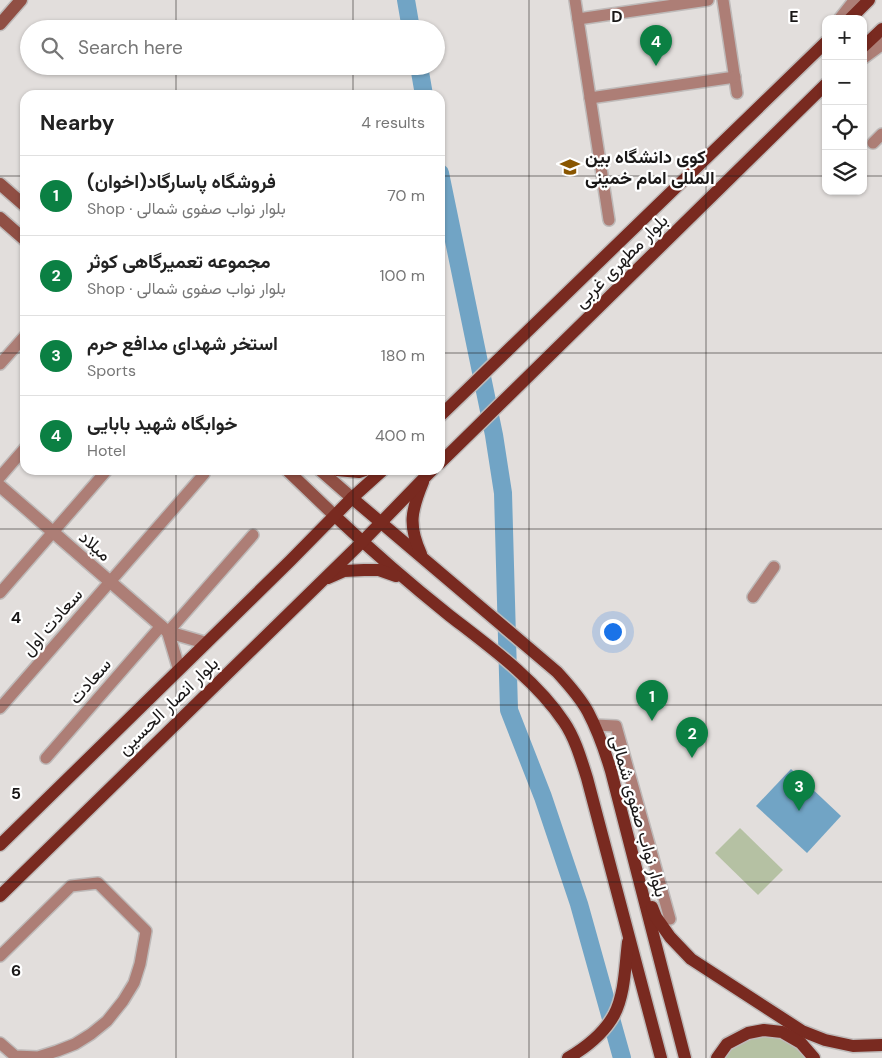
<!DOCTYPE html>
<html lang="en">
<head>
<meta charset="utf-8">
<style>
	:root { --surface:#fff; --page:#f2f2f2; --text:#222; --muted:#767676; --line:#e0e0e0; --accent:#0b8043 }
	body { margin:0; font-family:"DM Sans",Vazirmatn,sans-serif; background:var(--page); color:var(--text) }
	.controls { position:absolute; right:15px; top:15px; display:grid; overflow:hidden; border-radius:10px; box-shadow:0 1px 4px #0004 }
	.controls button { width:45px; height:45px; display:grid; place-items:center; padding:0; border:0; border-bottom:1px solid var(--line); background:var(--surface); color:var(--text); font:25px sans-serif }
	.you { position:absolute; left:612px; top:631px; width:18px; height:18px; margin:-12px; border:4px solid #fff; border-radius:50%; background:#1a73e8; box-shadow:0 0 0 8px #1a73e833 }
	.badge { display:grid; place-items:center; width:32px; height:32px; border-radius:50%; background:var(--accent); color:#fff; font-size:16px; font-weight:700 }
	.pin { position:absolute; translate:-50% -41px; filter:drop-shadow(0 1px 2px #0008) }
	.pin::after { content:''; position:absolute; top:26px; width:18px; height:15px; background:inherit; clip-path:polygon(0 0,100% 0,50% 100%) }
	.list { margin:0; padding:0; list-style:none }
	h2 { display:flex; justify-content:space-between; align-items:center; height:65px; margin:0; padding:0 20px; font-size:21px }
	h2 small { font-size:16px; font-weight:400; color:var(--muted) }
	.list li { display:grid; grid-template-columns:32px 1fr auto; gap:15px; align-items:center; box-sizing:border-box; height:80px; padding:0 20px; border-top:1px solid var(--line) }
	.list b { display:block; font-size:19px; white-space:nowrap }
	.list p { margin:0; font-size:16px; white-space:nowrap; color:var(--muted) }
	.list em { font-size:16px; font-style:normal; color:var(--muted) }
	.icon { flex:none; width:28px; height:28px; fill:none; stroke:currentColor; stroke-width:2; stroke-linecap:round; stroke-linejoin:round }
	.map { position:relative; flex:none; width:882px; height:1058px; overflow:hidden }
	.search { position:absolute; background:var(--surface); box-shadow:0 1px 4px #0004; left:20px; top:20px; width:425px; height:55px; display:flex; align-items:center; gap:12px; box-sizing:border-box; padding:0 18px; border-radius:28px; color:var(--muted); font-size:19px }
	.panel { position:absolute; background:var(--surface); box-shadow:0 1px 4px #0004; left:20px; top:90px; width:425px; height:385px; border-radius:15px }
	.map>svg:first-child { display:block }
	.green { fill:#b5c1a3 }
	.water { fill:#71a4c5 }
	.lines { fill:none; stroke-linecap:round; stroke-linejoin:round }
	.river { stroke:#71a4c5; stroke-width:18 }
	.minor-casing { stroke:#bebab9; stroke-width:14 }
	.tertiary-casing { stroke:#bebab9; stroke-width:15 }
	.secondary-casing { stroke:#bebab9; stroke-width:15 }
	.primary-casing { stroke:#bebab9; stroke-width:15 }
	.minor { stroke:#ad7e76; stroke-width:11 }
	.tertiary { stroke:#ad7e76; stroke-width:12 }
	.secondary { stroke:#904f44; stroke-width:12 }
	.primary { stroke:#792a20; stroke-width:12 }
	.grid { fill:none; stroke:#1a1818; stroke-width:1; stroke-opacity:0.55 }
	.labels { text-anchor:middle; stroke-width:4.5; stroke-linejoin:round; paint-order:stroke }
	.poi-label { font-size:18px; font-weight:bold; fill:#1a1818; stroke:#fff; text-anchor:start }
	.street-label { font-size:18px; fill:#1a1818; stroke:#fff }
	.grid-label { font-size:16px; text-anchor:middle; font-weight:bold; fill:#1a1818; stroke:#fff; stroke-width:4.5; stroke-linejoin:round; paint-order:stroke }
</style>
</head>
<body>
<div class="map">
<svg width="882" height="1058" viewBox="0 0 882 1058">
	<rect width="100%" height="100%" fill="#e2dedc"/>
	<g class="green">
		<path d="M740,828L783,870L758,895L715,853Z"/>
		<path d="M781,1034L811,1058H720L728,1046L748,1036Z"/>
	</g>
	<path class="water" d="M791,769L841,816L807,853L756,806Z"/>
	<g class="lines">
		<g class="river">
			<path d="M406,0L411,29"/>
			<path d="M419,66L424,95"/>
			<path d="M440,173L494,435L503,493L509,710L543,797L579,904L622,1058"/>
		</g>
		<defs>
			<g id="minor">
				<path d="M575,0L609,220"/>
				<path d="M723,0L737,93"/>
				<path d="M578,19L708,0"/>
				<path d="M590,98L735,77"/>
				<path d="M873,143L882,134"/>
				<path d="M0,364L25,336"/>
				<path d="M0,477L25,448"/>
				<path d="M0,593L107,470"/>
				<path d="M753,597L774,567"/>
				<path d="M168,632L253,535"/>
				<path d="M0,708L204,474"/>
				<path d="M595,725L616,726L670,919"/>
				<path d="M46,758L161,626"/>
				<path d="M0,956L71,886L98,883L146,931L140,964L134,983L123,1001L107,1021L91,1034L75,1044L57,1051L38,1057L15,1056L0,1043"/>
			</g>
			<g id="tertiary">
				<path d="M840,19L855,0"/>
				<path d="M863,58L882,44"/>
				<path d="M0,486L168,632L206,643"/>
				<path d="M168,632L179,669"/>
			</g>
			<g id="secondary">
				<path d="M0,24L21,0"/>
				<path d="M0,184L25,206"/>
				<path d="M0,218L25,240"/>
				<path d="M287,470L335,516"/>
				<path d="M320,470L352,498"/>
			</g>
			<g id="primary">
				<path d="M850,19L869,0"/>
				<path d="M863,47L882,29"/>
				<path d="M440,416L826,42"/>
				<path d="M440,463L826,84"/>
				<path d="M337,470L359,472L365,470"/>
				<path d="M352,498L557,672C568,684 580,697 588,712C598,731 605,751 611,771L685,1058"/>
				<path d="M335,516C372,551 410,584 450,616C490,647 536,680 564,722C575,738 581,759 587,778L661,1058"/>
				<path d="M421,554C408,525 411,511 423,482"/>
				<path d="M328,578L344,571L364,570H379L396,576"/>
				<path d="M0,845L290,561L352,498L383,470"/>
				<path d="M0,896L362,542L432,470"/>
				<path d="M652,907L656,917L670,937L691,959L802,1031L825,1040L853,1046L882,1045"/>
				<path d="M568,1058C585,1048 604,1033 614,1015C625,994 625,966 628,942"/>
				<path d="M717,1058L727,1044L748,1033L764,1030L782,1032L801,1043L814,1058"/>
			</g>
		</defs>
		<use href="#minor" class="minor-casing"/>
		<use href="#tertiary" class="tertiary-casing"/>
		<use href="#secondary" class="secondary-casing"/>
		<use href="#primary" class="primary-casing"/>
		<use href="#minor" class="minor"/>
		<use href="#tertiary" class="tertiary"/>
		<use href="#secondary" class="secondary"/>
		<use href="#primary" class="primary"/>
	</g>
	<path class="grid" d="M176,0V29M353,0V29M529,0V1058M706,0V1058M176,66V95M353,66V95M0,176H25M440,176H826M863,176H882M0,353H25M440,353H882M176,470V1058M353,470V1058M0,529H882M0,705H882M0,882H882"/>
	<defs>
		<symbol id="university-bare" viewBox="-9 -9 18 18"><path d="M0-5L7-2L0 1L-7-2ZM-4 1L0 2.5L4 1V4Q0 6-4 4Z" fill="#895600" stroke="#fff" stroke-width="2.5" paint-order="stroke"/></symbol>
	</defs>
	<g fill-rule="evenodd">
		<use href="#university-bare" x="556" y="153" width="28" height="28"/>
	</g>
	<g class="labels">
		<g class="poi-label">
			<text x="585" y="163">کوی دانشگاه بین<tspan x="585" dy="21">المللی امام خمینی</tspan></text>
		</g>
		<g class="street-label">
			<text transform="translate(621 261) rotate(-45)" y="6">بلوار مطهری غربی</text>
			<text transform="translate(95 546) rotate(41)" y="6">میلاد</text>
			<text transform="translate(52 622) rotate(-49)" y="6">سعادت اول</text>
			<text transform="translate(90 681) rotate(-49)" y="6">سعادت</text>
			<text transform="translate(168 706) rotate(-44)" y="6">بلوار انصار الحسین</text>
			<text transform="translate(639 816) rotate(74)" y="6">بلوار نواب صفوی شمالی</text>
		</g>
	</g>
	<g class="grid-label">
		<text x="617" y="22">D</text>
		<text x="794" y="22">E</text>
		<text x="16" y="623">4</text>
		<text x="16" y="799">5</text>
		<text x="16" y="976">6</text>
	</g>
</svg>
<div class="controls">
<button>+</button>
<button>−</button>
<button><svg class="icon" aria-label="locate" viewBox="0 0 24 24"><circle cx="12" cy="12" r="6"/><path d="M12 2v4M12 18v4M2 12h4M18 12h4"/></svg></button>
<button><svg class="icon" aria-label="layers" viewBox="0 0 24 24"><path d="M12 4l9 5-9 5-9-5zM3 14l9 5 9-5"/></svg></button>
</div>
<div class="you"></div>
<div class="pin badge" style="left:652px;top:721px">1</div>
<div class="pin badge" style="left:692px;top:758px">2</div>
<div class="pin badge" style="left:799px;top:811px">3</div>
<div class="pin badge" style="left:656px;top:66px">4</div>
<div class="search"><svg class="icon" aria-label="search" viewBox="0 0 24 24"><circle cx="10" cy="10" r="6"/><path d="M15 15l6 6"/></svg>Search here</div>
<section class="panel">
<h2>Nearby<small>4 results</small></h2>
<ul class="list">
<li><span class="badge">1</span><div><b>فروشگاه پاسارگاد(اخوان)</b><p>Shop · بلوار نواب صفوی شمالی</p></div><em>70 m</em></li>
<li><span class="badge">2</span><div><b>مجموعه تعمیرگاهی کوثر</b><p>Shop · بلوار نواب صفوی شمالی</p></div><em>100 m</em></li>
<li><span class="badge">3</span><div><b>استخر شهدای مدافع حرم</b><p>Sports</p></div><em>180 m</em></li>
<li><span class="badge">4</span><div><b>خوابگاه شهید بابایی</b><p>Hotel</p></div><em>400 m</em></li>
</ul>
</section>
</div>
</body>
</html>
